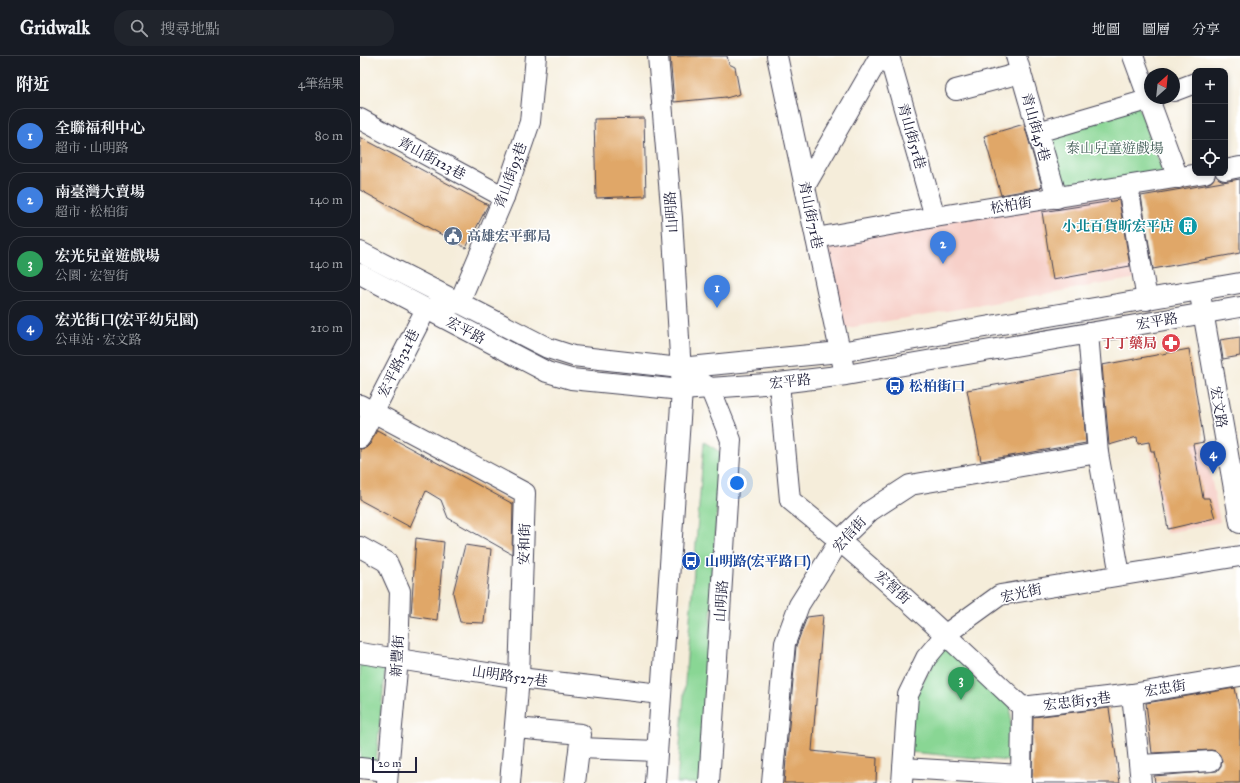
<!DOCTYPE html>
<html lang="zh-TW">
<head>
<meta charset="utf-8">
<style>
	:root { --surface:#171b24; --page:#20242c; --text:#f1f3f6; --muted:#9ea1a6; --line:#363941; --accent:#2563eb }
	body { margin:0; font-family:"IM FELL Great Primer","Noto Serif TC",serif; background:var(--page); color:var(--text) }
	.controls { position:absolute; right:12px; top:12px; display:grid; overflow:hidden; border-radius:8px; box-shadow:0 2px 6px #0003 }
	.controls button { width:36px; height:36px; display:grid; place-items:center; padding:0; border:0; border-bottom:1px solid var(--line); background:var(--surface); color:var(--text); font:20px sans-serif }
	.compass { position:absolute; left:784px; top:12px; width:36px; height:36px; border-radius:50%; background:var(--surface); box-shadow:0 2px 6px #0003; rotate:27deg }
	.scale { position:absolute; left:12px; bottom:10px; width:45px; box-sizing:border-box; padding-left:4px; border:2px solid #22223b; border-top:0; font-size:11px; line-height:14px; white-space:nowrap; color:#22223b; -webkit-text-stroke:3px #fff; paint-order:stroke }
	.you { position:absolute; left:377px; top:427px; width:14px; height:14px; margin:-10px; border:3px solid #fff; border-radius:50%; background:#1a73e8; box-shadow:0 0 0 6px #1a73e833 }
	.badge { display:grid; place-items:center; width:26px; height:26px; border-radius:50%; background:var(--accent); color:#fff; font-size:13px; font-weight:700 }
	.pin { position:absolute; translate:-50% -33px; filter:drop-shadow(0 1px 2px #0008) }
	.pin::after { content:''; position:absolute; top:21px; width:14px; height:12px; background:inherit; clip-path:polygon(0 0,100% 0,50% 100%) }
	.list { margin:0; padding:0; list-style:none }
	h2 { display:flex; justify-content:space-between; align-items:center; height:52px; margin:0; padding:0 16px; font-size:17px }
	h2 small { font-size:13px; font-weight:400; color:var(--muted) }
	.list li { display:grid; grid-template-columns:26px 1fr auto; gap:12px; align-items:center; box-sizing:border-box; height:56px; margin:0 8px 8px; padding:0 8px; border:1px solid var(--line); border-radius:16px }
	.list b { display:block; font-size:15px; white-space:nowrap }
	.list p { margin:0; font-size:13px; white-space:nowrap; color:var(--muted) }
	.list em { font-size:13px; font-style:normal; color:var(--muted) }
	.icon { flex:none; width:22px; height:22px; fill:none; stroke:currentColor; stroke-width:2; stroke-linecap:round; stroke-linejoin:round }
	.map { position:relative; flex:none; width:880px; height:727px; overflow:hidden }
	header { display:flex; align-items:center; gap:24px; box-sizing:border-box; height:56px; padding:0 20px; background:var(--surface); border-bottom:1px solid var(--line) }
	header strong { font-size:19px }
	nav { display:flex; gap:22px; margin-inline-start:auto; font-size:14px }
	.search { width:280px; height:36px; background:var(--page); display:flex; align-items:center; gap:10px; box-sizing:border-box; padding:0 14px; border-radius:16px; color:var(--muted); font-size:15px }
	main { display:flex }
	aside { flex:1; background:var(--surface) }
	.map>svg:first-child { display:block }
	.built { fill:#f7d0c9 }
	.green { fill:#89d694; stroke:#567c68 }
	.building { fill:#e0a767 }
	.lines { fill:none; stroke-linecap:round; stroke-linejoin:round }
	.minor-casing { stroke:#424053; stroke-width:22 }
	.minor { stroke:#fff; stroke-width:20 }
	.labels { text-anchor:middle; stroke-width:3; stroke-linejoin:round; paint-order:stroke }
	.street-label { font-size:14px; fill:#22223b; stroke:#fff }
	.park-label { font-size:14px; fill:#46615a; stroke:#fff }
	.culture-label { font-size:14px; font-weight:bold; fill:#0d838f; stroke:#fff; text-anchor:end }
	.service-label { font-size:14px; font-weight:bold; fill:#4e5e75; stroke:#fff; text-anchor:start }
	.health-label { font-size:14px; font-weight:bold; fill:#be3a42; stroke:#fff; text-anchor:end }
	.transit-label { font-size:14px; font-weight:bold; fill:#164399; stroke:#fff; text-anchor:start }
</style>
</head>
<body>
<header>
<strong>Gridwalk</strong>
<div class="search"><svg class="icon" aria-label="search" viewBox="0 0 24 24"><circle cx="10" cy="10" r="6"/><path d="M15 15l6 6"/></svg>搜尋地點</div>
<nav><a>地圖</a><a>圖層</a><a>分享</a></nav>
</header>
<main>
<aside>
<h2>附近<small>4筆結果</small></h2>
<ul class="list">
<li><span class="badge" style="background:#3f7fe0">1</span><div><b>全聯福利中心</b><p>超市 · 山明路</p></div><em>80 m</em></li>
<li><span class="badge" style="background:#3f7fe0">2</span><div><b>南臺灣大賣場</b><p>超市 · 松柏街</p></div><em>140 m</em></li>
<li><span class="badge" style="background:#2e9e5b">3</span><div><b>宏光兒童遊戲場</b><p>公園 · 宏智街</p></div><em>140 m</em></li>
<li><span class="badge" style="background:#1a4fb4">4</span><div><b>宏光街口(宏平幼兒園)</b><p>公車站 · 宏文路</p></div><em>210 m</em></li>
</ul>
</aside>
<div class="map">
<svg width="880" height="727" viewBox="0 0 880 727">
	<rect width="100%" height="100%" fill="#fff"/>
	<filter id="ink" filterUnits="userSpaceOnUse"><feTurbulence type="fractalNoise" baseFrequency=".025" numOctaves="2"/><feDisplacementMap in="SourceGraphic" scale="8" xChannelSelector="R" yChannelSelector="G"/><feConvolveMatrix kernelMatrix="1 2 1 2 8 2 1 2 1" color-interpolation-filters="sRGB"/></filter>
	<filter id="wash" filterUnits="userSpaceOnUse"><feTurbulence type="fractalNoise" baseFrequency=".012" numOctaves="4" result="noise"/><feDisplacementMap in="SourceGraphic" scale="16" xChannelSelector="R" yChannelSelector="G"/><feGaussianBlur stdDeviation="0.9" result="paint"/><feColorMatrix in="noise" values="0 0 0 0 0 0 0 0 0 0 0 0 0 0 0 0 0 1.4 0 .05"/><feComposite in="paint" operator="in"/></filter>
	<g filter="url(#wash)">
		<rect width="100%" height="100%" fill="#f5edda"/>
		<g class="built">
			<path d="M768,130L783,221L476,274L456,182Z"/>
			<path d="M844,386L860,466L806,477L791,395Z"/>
		</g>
		<g class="green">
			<path d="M778,48L804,119L704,136L688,75Z"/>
			<path d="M344,386L360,396L342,727H317Z"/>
			<path d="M586,586L651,647L650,705L549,696L554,641Z"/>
			<path d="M0,604L26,607L16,706L0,704Z"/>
		</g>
		<g id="blocks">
			<g class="building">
				<path d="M310,0H367L369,8L375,11L380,38L366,42V41L314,46Z"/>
				<path d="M284,62L286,140L236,142L234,63Z"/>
				<path d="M664,68L682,130L680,132L641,139L624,80Z"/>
				<path d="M0,81L128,149L106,192L0,134Z"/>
				<path d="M880,123V197L793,213L781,140Z"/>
				<path d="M759,144L770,210L693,224L682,156Z"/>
				<path d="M880,281V300L863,303L860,284Z"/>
				<path d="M829,293L844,386L833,388L843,442H849L855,462L808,473L794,395H791L789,386L778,388L777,381L749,389L742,309Z"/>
				<path d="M720,314L726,387L621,405L607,334Z"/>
				<path d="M17,374L153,448L152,498L88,462L81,444L66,435L50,471L0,444V393L6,392L10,388Z"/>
				<path d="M56,482L84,486L77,564L51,560Z"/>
				<path d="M105,489L131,493L124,567L100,566L93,537Z"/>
				<path d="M463,559L452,695L517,702L516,727H424L436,590L447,561Z"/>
				<path d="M875,632L880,656V727H795L794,720L857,715L861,710L862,704L856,695L851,694L792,697L786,647Z"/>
				<path d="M749,652L760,727H672L673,661Z"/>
			</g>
		</g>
	</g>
	<g filter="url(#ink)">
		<use href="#blocks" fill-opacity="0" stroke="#424053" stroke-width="1"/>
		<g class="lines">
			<defs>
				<g id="minor">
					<path d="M417,0L483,309"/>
					<path d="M529,0L575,161"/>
					<path d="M656,0L697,142"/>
					<path d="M773,0L818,122"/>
					<path d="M596,34L661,17"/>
					<path d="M814,35L835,27"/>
					<path d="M0,63L144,141"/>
					<path d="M678,76L794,42"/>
					<path d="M865,114L880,111"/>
					<path d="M445,130L520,0"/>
					<path d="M768,130L787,244"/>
					<path d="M456,182L575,161L845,117"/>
					<path d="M0,196L188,292L213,300L320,312L480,296L880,227"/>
					<path d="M0,218L187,316L211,323L322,334L419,327L486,319L880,251"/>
					<path d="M841,244L880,467"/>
					<path d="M728,277L738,397L760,519"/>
					<path d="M339,325L350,332L371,384L349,727"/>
					<path d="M419,327L430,444C511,509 587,579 662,651L661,727"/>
					<path d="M0,349L165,437L159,622L150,727"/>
					<path d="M0,382L66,253L99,247L144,141L170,66L176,0"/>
					<path d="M0,491L27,506L40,535L38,602L27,727"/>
					<path d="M0,597L159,622L301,638"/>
					<path d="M662,651L772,638"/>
					<path d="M156,672L221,678L215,727"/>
					<path d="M220,692L297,695"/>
					<path d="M780,709L851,705"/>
					<path d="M0,712L27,715"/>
					<path d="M543,712L661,719"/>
					<path d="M295,727L322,334L312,162L298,0"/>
					<path d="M412,727L425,587L439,549L480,484L510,455L550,429L738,397"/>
					<path d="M542,727L548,639L566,602L586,578L640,539L880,500"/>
					<path d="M781,727L772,638L880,620"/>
				</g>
			</defs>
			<use href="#minor" class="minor-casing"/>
			<use href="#minor" class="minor"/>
		</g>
	</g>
	<defs>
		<symbol id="building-disc" viewBox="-11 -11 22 22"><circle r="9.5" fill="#0f9aa8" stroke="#fff"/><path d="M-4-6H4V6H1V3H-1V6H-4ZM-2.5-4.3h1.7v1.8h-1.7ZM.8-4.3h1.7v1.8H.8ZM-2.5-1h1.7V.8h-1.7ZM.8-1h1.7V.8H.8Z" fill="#fff"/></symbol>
		<symbol id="civic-disc" viewBox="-11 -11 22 22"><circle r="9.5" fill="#5c6f8a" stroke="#fff"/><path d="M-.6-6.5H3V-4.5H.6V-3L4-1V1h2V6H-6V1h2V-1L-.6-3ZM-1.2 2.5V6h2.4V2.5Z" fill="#fff"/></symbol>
		<symbol id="pharmacy-disc" viewBox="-11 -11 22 22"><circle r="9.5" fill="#e0444e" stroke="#fff"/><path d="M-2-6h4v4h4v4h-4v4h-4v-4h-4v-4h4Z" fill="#fff"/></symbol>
		<symbol id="bus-disc" viewBox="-11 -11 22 22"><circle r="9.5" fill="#1a4fb4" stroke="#fff"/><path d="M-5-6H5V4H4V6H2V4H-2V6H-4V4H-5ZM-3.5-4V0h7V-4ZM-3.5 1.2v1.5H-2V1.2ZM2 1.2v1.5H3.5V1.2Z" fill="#fff"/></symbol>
	</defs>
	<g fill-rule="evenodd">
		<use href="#building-disc" x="817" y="159" width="22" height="22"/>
		<use href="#civic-disc" x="82" y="169" width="22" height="22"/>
		<use href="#pharmacy-disc" x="800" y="276" width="22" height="22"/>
		<use href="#bus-disc" x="524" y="319" width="22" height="22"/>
		<use href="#bus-disc" x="320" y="494" width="22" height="22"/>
	</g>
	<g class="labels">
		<g class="street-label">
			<text transform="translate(676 71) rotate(74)" y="5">青山街45巷</text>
			<text transform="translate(552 80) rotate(74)" y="5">青山街51巷</text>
			<text transform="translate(72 102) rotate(28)" y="5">青山街123巷</text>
			<text transform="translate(150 119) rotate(-70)" y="5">青山街93巷</text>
			<text transform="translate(651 149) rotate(-9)" y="5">松柏街</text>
			<text transform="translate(311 156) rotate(-94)" y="5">山明路</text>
			<text transform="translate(451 159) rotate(78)" y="5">青山街71巷</text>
			<text transform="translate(797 265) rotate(-9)" y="5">宏平路</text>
			<text transform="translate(106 274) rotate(28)" y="5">宏平路</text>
			<text transform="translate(38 307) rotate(-63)" y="5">宏平路321巷</text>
			<text transform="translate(430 325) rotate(-6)" y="5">宏平路</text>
			<text transform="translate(859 351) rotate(81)" y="5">宏文路</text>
			<text transform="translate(489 478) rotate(-48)" y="5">宏信街</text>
			<text transform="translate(164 488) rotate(-88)" y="5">安和街</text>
			<text transform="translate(533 531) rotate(42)" y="5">宏智街</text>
			<text transform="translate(661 537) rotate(-13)" y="5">宏光街</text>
			<text transform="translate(361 545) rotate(-86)" y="5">山明路</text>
			<text transform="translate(37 600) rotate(-86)" y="5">新豐街</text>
			<text transform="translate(150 620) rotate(8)" y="5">山明路527巷</text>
			<text transform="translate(805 632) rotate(-9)" y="5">宏忠街</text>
			<text transform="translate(717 645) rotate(-7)" y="5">宏忠街53巷</text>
		</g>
		<g class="park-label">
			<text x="755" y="97">泰山兒童遊戲場</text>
		</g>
		<g class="culture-label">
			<text x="814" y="175">小北百貨昕宏平店</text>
		</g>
		<g class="service-label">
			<text x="107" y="185">高雄宏平郵局</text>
		</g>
		<g class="health-label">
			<text x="797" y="292">丁丁藥局</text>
		</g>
		<g class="transit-label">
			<text x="549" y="335">松柏街口</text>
			<text x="345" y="510">山明路(宏平路口)</text>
		</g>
	</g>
</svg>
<div class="controls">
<button>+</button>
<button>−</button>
<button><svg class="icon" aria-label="locate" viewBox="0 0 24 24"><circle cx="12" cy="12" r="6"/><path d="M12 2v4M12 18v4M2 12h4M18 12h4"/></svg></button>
</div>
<svg class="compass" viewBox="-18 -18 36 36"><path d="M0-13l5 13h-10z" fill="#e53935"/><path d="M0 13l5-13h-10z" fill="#9ea1a6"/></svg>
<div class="scale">20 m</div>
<div class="you"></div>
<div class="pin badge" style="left:357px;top:252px;background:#3f7fe0">1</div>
<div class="pin badge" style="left:583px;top:208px;background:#3f7fe0">2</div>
<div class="pin badge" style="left:601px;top:644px;background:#2e9e5b">3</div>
<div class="pin badge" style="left:853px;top:418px;background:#1a4fb4">4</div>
</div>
</main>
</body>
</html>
